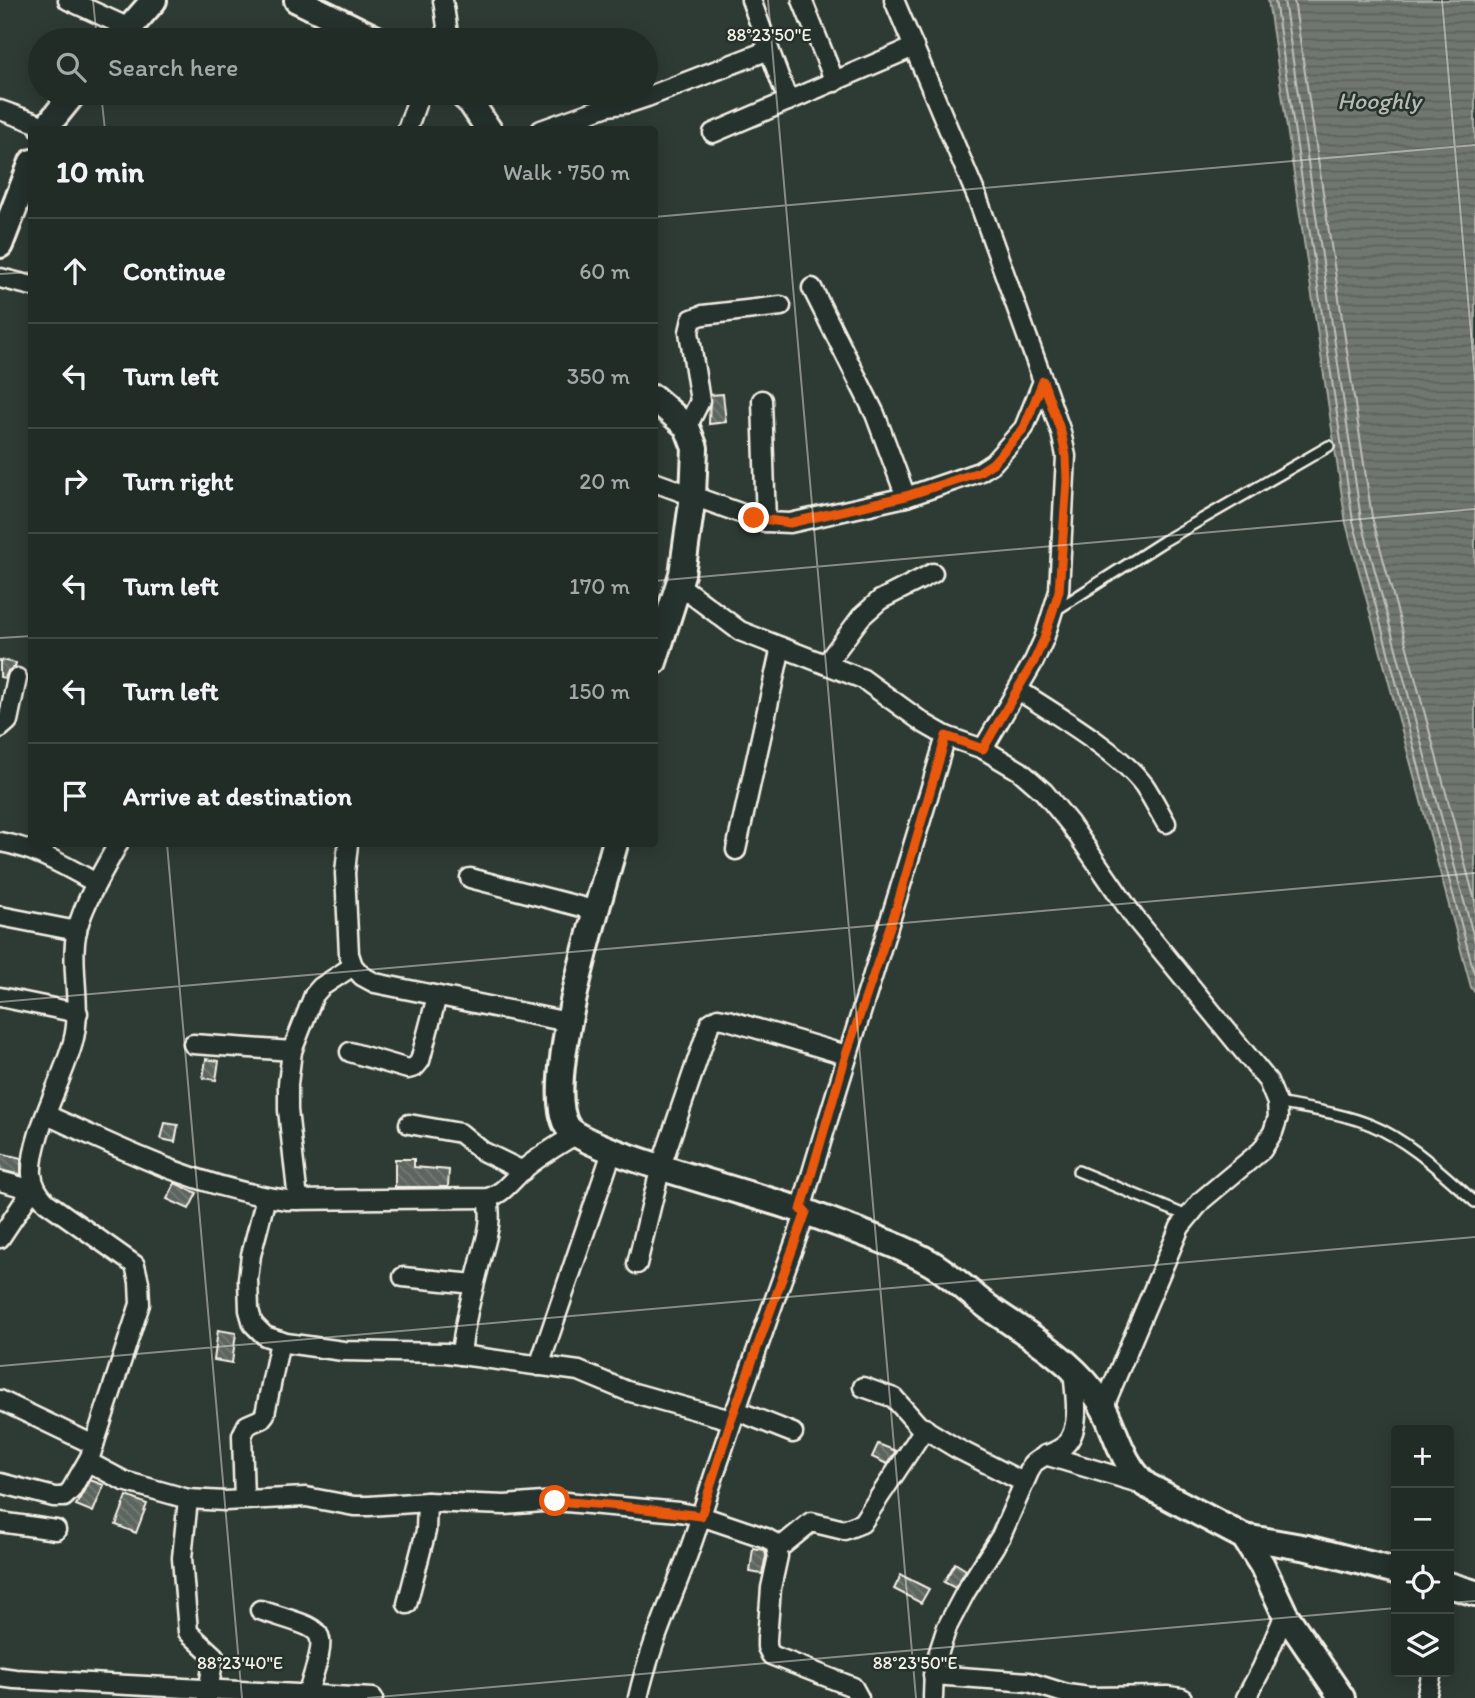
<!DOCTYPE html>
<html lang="en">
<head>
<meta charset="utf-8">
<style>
	:root { --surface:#222c27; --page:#2a342f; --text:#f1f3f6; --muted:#a2a7a7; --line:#3f4844 }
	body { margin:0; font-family:Itim,sans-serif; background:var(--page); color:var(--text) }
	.controls { position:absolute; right:21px; bottom:21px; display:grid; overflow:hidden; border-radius:7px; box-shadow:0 4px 18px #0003 }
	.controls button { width:63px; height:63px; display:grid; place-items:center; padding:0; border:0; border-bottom:2px solid var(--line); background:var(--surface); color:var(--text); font:35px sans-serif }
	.stop { position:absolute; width:21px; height:21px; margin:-16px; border:5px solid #ea580c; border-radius:50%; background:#fff }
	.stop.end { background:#ea580c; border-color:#fff; box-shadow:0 2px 7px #0008 }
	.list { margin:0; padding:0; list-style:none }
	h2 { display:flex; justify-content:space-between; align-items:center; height:91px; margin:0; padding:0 28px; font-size:30px }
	h2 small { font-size:23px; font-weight:400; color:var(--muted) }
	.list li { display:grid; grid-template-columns:46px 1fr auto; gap:21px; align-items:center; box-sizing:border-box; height:105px; padding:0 28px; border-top:2px solid var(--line) }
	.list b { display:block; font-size:26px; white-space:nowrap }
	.list em { font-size:23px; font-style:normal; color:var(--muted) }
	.icon { flex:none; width:38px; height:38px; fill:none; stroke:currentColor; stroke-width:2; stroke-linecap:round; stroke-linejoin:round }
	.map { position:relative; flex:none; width:1475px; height:1698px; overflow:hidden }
	.search { position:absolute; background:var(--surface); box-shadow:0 4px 18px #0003; left:28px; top:28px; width:630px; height:77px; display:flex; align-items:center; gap:18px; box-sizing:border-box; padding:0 24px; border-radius:38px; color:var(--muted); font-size:26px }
	.panel { position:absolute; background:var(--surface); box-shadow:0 4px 18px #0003; left:28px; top:126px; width:630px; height:721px; border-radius:7px }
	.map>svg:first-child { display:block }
	.water { fill:url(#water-rules); stroke:#a4a8a0; stroke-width:2 }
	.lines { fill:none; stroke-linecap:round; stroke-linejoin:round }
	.shore { stroke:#bfc0b8; stroke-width:2 }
	.building { fill:url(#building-back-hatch); stroke:#f4f1e8; stroke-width:2 }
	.lane-casing { stroke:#f4f1e8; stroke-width:14 }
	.street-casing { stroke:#f4f1e8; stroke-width:23 }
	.secondary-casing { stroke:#f4f1e8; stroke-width:30 }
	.lane { stroke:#26332d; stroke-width:9 }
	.street { stroke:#26332d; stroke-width:18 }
	.secondary { stroke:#26332d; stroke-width:24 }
	.route { stroke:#ea580c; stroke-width:9 }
	.ticks { fill:none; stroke:#f4f1e8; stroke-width:2; stroke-opacity:0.45 }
	.labels { text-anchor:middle; stroke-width:5; stroke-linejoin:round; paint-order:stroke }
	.water-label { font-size:24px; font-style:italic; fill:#b8bab2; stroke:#26332d }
	.ticks-label { font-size:18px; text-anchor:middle; fill:#f4f1e8; stroke:#26332d; stroke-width:5; stroke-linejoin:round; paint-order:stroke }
</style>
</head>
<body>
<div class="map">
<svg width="1475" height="1698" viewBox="0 0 1475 1698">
	<defs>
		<pattern id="water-rules" width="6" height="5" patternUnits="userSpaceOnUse" patternTransform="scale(1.75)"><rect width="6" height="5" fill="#6f7770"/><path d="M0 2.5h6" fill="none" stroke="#5c605b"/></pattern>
		<pattern id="building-back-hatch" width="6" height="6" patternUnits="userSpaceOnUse" patternTransform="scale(1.75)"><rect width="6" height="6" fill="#5c655e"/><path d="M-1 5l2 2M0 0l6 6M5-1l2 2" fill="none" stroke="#747c75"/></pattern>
	</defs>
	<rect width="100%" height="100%" fill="#2e3b34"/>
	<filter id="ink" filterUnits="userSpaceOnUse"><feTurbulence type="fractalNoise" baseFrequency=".0143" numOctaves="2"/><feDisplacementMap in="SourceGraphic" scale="14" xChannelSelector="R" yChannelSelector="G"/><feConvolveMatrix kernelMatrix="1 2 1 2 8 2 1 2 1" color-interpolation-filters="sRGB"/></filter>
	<g filter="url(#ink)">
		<path class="water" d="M1268,0H1475V993L1471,987L1346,523Z"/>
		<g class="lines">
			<g class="shore">
				<path d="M1275,0L1353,521L1475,976"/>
				<path d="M1284,0L1361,519L1475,942"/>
				<path d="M1294,0L1372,517L1475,901"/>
			</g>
		</g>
		<g class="building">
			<path d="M723,394L726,422L709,424L710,395Z"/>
			<path d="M0,660L16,663L15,667L8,671L5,678L0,677Z"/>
			<path d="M206,1059L219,1061L216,1080L203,1078Z"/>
			<path d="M165,1123L178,1125L175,1142L161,1139Z"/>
			<path d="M0,1153L21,1158V1175L0,1170Z"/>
			<path d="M395,1159H414V1167L449,1170L448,1187H395Z"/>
			<path d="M175,1183L197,1193L189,1209L167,1199Z"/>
			<path d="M218,1330L236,1333L232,1363L214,1360Z"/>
			<path d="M878,1444L896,1451L887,1464L872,1457Z"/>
			<path d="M90,1480L104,1485L93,1512L76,1505Z"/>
			<path d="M127,1496L147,1504L136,1533L116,1525Z"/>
			<path d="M753,1548L765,1550L766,1556L762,1574L750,1572Z"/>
			<path d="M955,1563L966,1570L955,1588L944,1582Z"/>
			<path d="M901,1575L929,1589L921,1603L894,1589Z"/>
		</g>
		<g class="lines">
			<defs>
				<g id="lane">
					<path d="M1056,610L1164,541L1329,446"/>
					<path d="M1277,1103C1308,1109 1342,1113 1371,1125C1410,1141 1444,1175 1475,1202"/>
					<path d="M1078,1171L1187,1216"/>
				</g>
				<g id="street">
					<path d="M68,0L129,28"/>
					<path d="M443,0L449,40"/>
					<path d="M751,0L788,101"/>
					<path d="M802,0L835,82"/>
					<path d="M0,110L45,126"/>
					<path d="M407,130L420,93"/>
					<path d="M541,130L608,106L629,103L647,97L769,50"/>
					<path d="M713,133L914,47"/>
					<path d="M0,278L32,286"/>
					<path d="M812,288L875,414L906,497"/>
					<path d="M762,400L766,522"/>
					<path d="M687,427L700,401L689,332L692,319L703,315L781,306"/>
					<path d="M654,482L754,518L766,522L790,523L906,497L979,472L993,463L1024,428L1043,381L977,197L894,0"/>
					<path d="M679,585L740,631L863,679L925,724L946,736L983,749L1020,771L1044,792L1070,824L1134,917L1268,1081L1277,1103L1278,1117L1273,1132L1262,1150L1202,1200L1180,1227L1104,1406"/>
					<path d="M826,664L861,617L880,600L933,573"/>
					<path d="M1018,690C1055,714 1117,750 1144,785C1152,797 1159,811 1166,823"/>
					<path d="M0,728L8,721L17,678"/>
					<path d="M983,749L1034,661L1044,639L1059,591L1066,456L1061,432L1043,381"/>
					<path d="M0,842C35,848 65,866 96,883"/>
					<path d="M118,844C105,868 89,893 80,920C66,957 84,1002 73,1042C63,1080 30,1137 32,1174C33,1186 39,1194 46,1202L135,1265L139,1282L140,1304L90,1457L92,1464L124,1481L188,1499L225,1501L306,1497L354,1506H369L427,1502L505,1505L555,1501L679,1512L701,1516L766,1538L775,1543L778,1556L771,1588L767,1639V1647L771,1655L853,1687L859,1698"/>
					<path d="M348,844L345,873L349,954L353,966L362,976L375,983L568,1022"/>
					<path d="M736,850L781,647"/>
					<path d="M470,878L597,911"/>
					<path d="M0,916L77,931"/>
					<path d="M0,997L78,1013"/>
					<path d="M193,1044L292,1051"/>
					<path d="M350,1052L408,1069L415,1067L420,1061L437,996"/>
					<path d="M47,1115C123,1150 202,1189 287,1200L488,1198C504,1193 511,1181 523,1170C539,1156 557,1146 575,1135"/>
					<path d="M409,1124L460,1133L482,1151L523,1171"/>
					<path d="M0,1181L37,1191"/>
					<path d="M266,1197L251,1255L248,1279L249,1310L253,1324L265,1336L286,1343L343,1351L446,1353L579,1371L627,1391L731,1420"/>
					<path d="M298,1200L288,1110V1084L292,1051L314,995L321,987L353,966"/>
					<path d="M801,1210C847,1051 900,895 946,736"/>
					<path d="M0,1238L32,1190"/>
					<path d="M637,1264L661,1166L710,1023L718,1018L728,1020L846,1055"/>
					<path d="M403,1277L474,1284"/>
					<path d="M461,1355C464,1323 472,1294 480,1263C486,1237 493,1225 488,1198"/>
					<path d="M539,1366L612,1152"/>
					<path d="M863,1387L894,1398L918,1425L956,1448L1023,1482"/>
					<path d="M0,1400L94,1445"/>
					<path d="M735,1410L793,1433"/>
					<path d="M1045,1455L1146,1485"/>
					<path d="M0,1483L54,1497H64L71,1490L90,1457"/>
					<path d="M188,1499L182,1558L188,1632L214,1656L207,1698"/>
					<path d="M244,1499L242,1435L247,1425L261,1419L265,1414L280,1341"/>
					<path d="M0,1522L56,1530"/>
					<path d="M778,1549L811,1522L844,1530L862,1523L925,1428"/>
					<path d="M407,1604L426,1531L427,1502"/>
					<path d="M260,1610C329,1633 330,1623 307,1695"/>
					<path d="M933,1675L1029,1682L1067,1694L1089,1697L1169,1696L1182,1698"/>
					<path d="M0,1677L15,1679L373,1698"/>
					<path d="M638,1698C651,1639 679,1585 697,1528C731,1421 768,1317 806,1212"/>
					<path d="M933,1698L934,1667L947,1627L966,1591L1001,1536L1032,1465C1041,1455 1055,1454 1065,1445C1083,1428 1074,1390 1073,1369"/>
					<path d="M1246,1698L1262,1668L1285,1614"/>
					<path d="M1426,1698L1432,1672"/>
				</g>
				<g id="secondary">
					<path d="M297,0L379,40"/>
					<path d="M119,40L154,0"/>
					<path d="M460,93L471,103L489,130"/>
					<path d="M44,130L74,93"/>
					<path d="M0,245L32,162"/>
					<path d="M654,398L687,427L695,448L693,496L682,574L654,662"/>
					<path d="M615,844C601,896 541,1083 567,1126C582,1151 770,1198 809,1213C847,1228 896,1243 931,1263C956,1278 975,1299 998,1314C1032,1337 1067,1358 1092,1390C1116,1420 1116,1458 1146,1485L1244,1537L1262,1565L1285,1614L1342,1698"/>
					<path d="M1244,1537L1307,1548L1396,1571"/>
					<path d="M1449,1585L1475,1593"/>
				</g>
			</defs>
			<use href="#lane" class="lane-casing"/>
			<use href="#street" class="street-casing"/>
			<use href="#secondary" class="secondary-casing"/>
			<use href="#lane" class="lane"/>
			<use href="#street" class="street"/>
			<use href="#secondary" class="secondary"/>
		</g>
	</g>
	<g class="lines" filter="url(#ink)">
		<path class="route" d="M555,1501L621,1506L701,1516L731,1420L806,1212L801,1210L846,1055L897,906L946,736L983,749L1034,661L1044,639L1059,591L1067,481L1066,456L1061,432L1043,381L1024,428L993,463L979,472L906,496L790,523L754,518"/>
	</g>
	<path class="ticks" d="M93,0L97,40M768,0L916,1698M1442,0L1475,380M101,93L105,130M654,217L1475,145M0,274L32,272M654,581L1475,509M0,638L32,636M167,844L242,1698M0,1002L1475,873M0,1366L1475,1237M1449,1603L1475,1601M367,1698L1396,1608"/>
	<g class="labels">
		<g class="water-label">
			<text x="1379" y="109">Hooghly</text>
		</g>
	</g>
	<g class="ticks-label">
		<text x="769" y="41">88°23'50"E</text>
		<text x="240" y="1669">88°23'40"E</text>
		<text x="915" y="1669">88°23'50"E</text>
	</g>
</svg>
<div class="controls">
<button>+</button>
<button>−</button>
<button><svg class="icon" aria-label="locate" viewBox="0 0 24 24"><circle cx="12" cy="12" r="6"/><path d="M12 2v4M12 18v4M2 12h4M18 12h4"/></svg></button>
<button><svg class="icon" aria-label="layers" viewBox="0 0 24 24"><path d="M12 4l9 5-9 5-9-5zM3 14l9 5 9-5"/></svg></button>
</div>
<div class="stop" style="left:555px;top:1501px"></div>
<div class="stop end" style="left:754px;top:518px"></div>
<div class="search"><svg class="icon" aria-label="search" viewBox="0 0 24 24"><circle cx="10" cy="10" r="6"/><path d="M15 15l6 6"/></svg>Search here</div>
<section class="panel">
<h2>10 min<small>Walk · 750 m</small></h2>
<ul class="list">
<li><svg class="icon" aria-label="ahead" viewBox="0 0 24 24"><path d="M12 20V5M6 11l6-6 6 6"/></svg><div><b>Continue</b></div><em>60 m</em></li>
<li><svg class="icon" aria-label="left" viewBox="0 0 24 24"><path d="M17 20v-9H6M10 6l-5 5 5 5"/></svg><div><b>Turn left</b></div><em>350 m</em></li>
<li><svg class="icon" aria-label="right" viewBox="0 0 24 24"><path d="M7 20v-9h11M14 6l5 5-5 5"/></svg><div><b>Turn right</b></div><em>20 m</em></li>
<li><svg class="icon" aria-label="left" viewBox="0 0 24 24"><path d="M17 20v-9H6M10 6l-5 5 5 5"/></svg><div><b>Turn left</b></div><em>170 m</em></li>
<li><svg class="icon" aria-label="left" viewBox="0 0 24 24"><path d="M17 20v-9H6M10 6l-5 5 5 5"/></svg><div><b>Turn left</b></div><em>150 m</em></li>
<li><svg class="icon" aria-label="arrive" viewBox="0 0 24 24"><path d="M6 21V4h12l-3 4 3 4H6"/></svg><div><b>Arrive at destination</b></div></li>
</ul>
</section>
</div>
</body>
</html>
